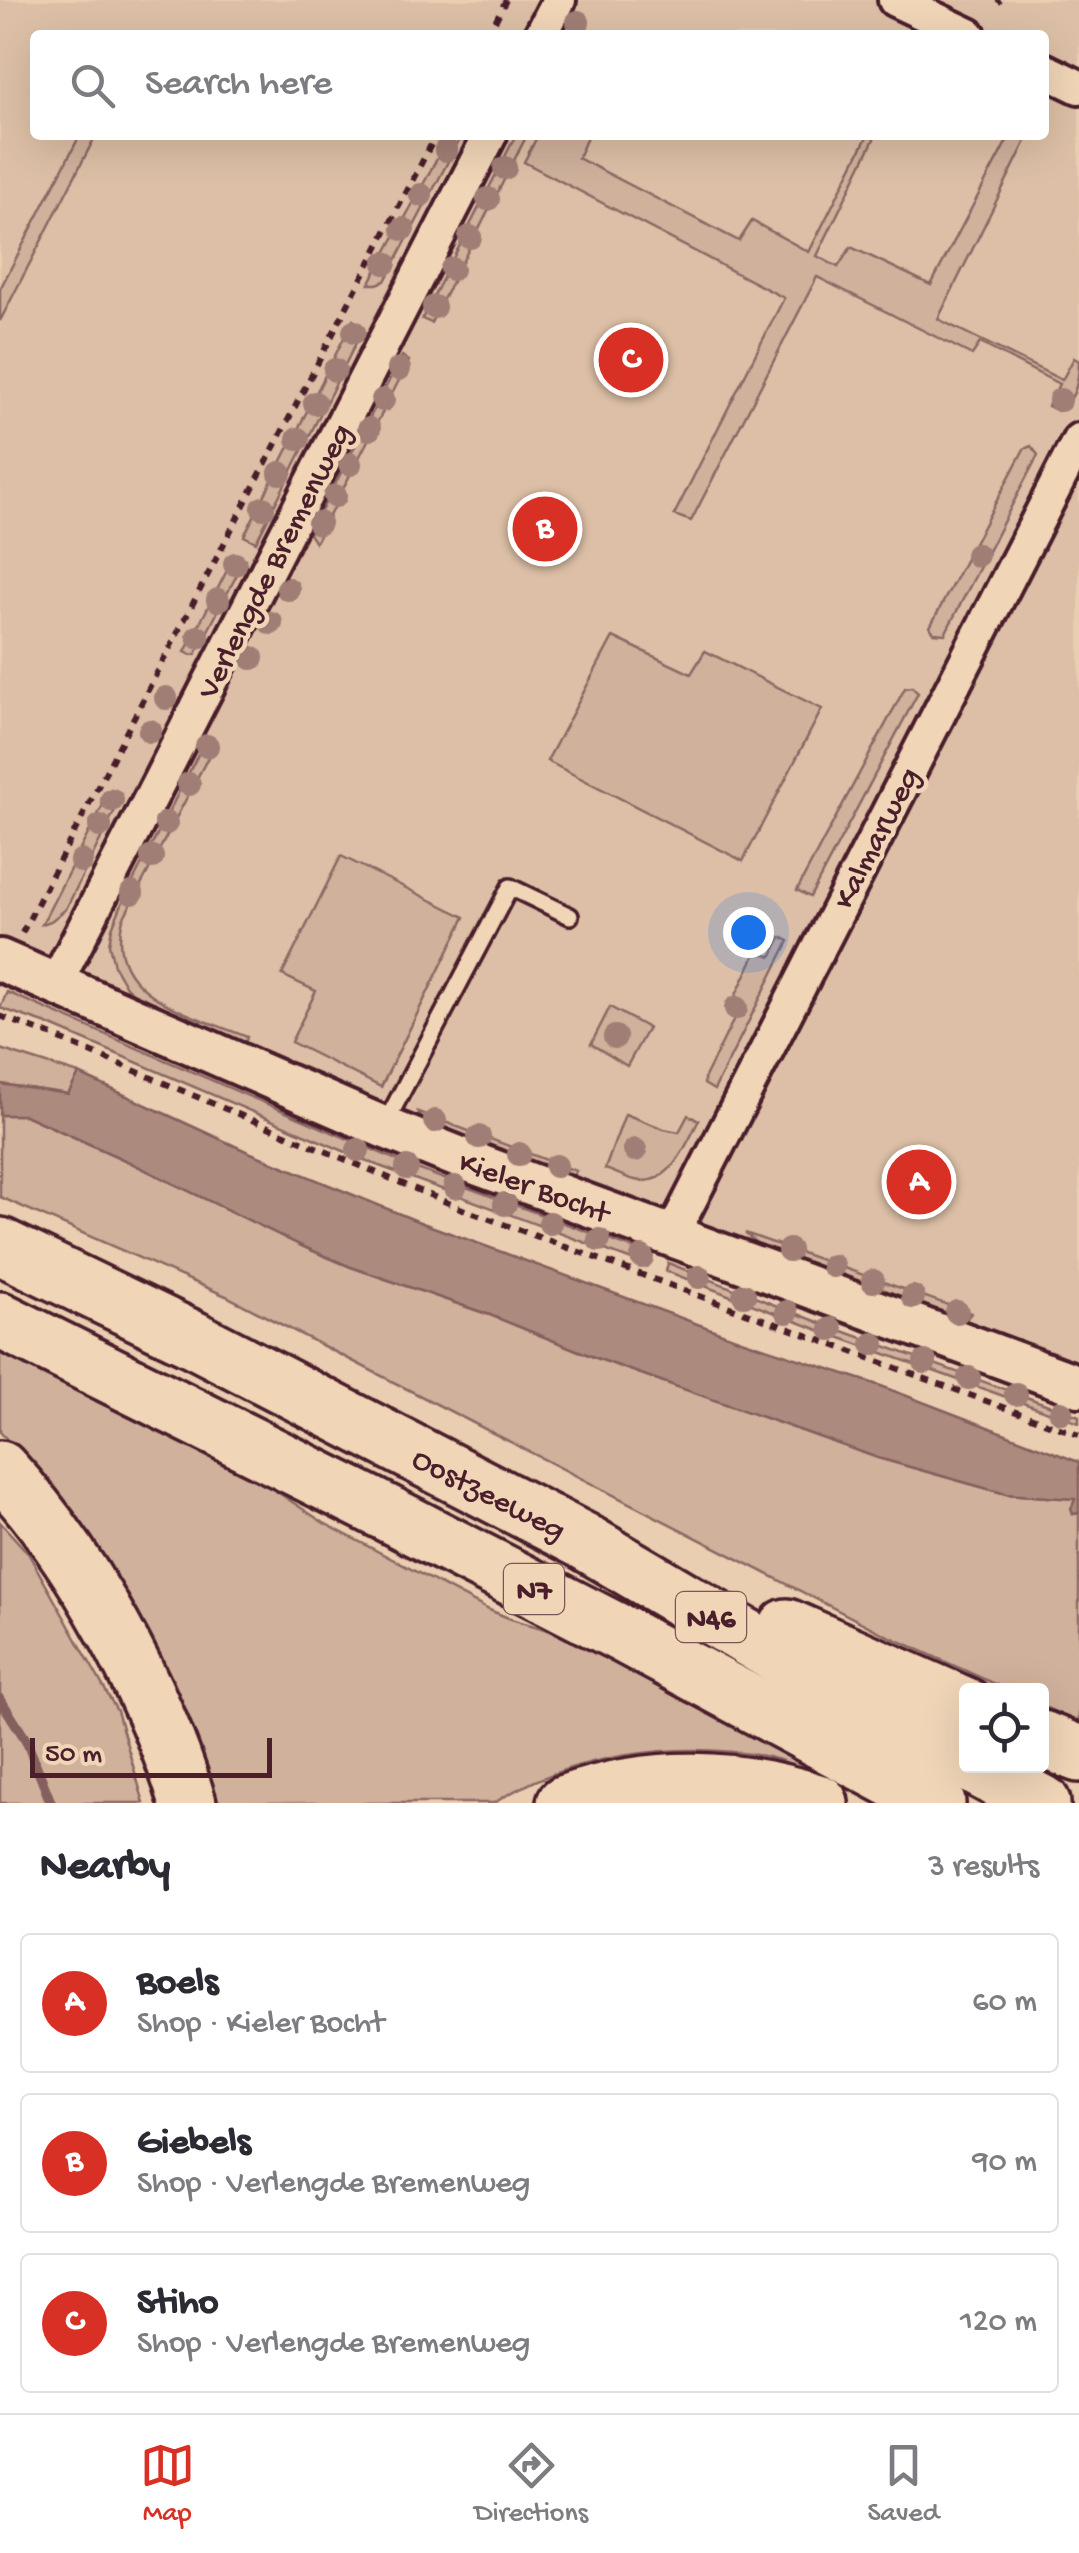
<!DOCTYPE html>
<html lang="en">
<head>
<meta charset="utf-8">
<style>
	:root { --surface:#fff; --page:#f7f7f7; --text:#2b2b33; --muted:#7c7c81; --line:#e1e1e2; --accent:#d93025 }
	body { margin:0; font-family:"Gochi Hand",sans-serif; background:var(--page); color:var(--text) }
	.controls { position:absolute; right:30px; bottom:30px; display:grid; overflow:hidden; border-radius:10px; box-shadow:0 10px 40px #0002 }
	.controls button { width:90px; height:90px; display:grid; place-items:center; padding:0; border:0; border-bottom:2px solid var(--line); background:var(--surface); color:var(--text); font:50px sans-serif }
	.scale { position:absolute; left:30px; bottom:25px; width:242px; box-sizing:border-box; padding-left:10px; border:5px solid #4a1f2b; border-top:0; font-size:28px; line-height:35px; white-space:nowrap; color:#4a1f2b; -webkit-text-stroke:8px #f0d5b7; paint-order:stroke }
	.you { position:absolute; left:748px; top:932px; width:35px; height:35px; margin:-25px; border:8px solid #fff; border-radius:50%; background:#1a73e8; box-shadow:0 0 0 15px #1a73e833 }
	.badge { display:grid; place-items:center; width:65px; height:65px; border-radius:50%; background:var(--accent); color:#fff; font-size:32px; font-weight:700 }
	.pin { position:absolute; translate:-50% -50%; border:5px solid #fff; box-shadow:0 2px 10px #0006 }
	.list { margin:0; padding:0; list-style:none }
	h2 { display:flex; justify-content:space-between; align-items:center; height:130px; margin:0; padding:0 40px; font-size:42px }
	h2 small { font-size:32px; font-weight:400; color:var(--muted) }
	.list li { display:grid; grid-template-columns:65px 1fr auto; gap:30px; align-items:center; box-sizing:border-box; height:140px; margin:0 20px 20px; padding:0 20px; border:2px solid var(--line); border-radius:10px }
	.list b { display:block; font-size:38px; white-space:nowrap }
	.list p { margin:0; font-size:32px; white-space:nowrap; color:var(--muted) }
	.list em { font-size:32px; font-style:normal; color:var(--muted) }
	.icon { flex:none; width:55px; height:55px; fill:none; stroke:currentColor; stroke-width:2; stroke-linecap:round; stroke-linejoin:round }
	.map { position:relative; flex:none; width:1079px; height:1803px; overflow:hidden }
	.search { position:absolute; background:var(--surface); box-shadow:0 10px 40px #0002; left:30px; right:30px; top:30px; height:110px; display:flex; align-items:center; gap:25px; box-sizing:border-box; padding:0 35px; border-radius:10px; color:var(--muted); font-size:38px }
	.sheet { height:610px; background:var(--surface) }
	nav { display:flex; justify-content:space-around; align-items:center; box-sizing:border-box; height:140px; border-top:2px solid var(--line); background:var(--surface); font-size:28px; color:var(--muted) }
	nav a { display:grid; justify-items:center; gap:5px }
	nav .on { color:var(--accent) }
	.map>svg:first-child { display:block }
	.built { fill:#dcbfa6; fill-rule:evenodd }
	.green { fill:#cfb19c; stroke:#8c6864; stroke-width:2.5 }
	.water { fill:#ac8a7e; stroke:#855f5d; stroke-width:2.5 }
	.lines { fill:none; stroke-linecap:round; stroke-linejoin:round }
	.stream { stroke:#855f5d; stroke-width:10 }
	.service-casing { stroke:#4a1f2b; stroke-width:22 }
	.minor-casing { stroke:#4a1f2b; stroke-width:40 }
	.tertiary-casing { stroke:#4a1f2b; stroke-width:48 }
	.trunk-casing { stroke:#4a1f2b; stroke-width:62 }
	.path { stroke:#4a1f2b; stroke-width:6; stroke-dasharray:8 8; stroke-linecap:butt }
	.service { stroke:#f0d5b7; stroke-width:15 }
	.minor { stroke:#f0d5b7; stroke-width:32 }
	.tertiary { stroke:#f0d5b7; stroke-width:40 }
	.trunk { stroke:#f0d5b7; stroke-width:55 }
	.tree { fill:#a07e74 }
	.labels { text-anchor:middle; stroke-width:9; stroke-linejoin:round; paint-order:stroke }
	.shield { fill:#f0d5b7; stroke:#7c5655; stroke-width:2.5 }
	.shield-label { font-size:30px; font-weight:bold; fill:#4a1f2b }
	.street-label { font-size:32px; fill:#4a1f2b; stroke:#f0d5b7 }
</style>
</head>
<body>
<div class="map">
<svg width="1079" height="1803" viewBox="0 0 1079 1803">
	<rect width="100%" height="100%" fill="#e9ceb1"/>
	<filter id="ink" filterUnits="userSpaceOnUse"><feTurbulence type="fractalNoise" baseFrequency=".01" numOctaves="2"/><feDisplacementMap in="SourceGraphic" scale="20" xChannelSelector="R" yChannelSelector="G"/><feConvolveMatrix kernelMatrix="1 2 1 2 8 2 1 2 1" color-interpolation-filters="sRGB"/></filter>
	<g filter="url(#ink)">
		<path class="built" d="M0,0H1079V1393L0,976ZM35,35H1044V135H35Z"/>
		<g class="green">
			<path d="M80,135H96L0,321V289Z"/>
			<path d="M450,135H462L385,281L377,284H369Z"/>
			<path d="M516,135H527L431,323L422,319Z"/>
			<path d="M538,135H588L578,158L739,241L752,221L809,252L868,135H876L817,256L838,267L851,247L931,285L1010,135H1029L938,319L1062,380L1074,358L1079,361C1079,379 1075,402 1058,411L1048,406L1059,384L980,343L972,355L817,277L691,521L674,515L784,298L524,162Z"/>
			<path d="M353,320L359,323L362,331L256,542L244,536Z"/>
			<path d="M402,356L409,361L315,543L309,534Z"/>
			<path d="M1031,446L1038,455L945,634L934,633L930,627L1024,449Z"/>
			<path d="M235,555L245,559L196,654L191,655L185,652Z"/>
			<path d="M613,637L691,674L705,651L822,709L743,861L547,761Z"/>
			<path d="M912,687L918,693L810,897L797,890L905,688Z"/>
			<path d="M209,741L215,744L123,919C102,996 195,1015 247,1037L246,1041L236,1044L142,1001L126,987L114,966L109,944L112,928L124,899L204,743Z"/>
			<path d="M111,789L118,792L121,798L66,909L51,921L42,924Z"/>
			<path d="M341,856L465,917L381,1087L291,1042L316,991L282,975Z"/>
			<path d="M781,937L789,941L714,1090L704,1084V1079L742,1003L734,999L757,951L771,957Z"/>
			<path d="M7,992L420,1170L651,1255L648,1266L374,1164L47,1024L0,1008Z"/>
			<path d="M610,1007L648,1028L627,1066L591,1044Z"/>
			<path d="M0,1049L79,1074L69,1094L0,1084Z"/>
			<path d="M418,1112L576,1171L573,1176H564L424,1122Z"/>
			<path d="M625,1114L664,1129L679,1132L688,1115L699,1120C686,1144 671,1188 635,1180C625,1178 615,1172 605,1169Z"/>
			<path d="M0,1115H25L127,1161L304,1247L351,1267L490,1315L599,1359L878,1458L1006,1494L1076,1499L1073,1514L1079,1513V1723L1042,1706V1690H1008L886,1635L226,1296L0,1197Z"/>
			<path d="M745,1233L971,1313L965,1321H962L769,1248L756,1243Z"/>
			<path d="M668,1263L826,1325L1079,1416V1423L824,1332L666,1271Z"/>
			<path d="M0,1343L253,1476L324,1523L487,1609L511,1619L585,1641L848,1785C822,1776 795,1763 768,1757C680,1740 570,1754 494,1803H213L19,1452L0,1432Z"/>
			<path d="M0,1522L28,1553L117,1711L144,1803H0Z"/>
		</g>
		<path class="water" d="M79,1074L246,1151L417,1221L741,1340L881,1386L1079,1462V1513L1073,1514L1071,1509L1075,1499L1006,1494L878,1458L599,1359L490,1315L351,1267L304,1247L127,1161L25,1115H0V1084L68,1094Z"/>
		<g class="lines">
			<path class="stream" d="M0,1699L26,1740L51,1803"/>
			<defs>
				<path id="service" d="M385,1124L510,887L570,916"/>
				<g id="minor">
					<path d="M895,0L969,35"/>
					<path d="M541,35L559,0"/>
					<path d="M1044,70L1079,87"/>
					<path d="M55,985L490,135"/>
					<path d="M672,1235L1079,440"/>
				</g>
				<path id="tertiary" d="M0,960L383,1127L471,1162L1079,1386"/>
				<g id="trunk">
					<path d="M0,1246L193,1339L582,1540L841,1693L966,1762"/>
					<path d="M0,1320L371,1505L620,1633L937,1803"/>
					<path d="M0,1469C81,1555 154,1690 188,1803"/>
					<path d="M787,1627L966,1706"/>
					<path d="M1042,1739L1079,1754"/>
					<path d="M973,1766L1042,1803"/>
					<path d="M565,1803C651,1773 734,1775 820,1803"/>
				</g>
			</defs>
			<use href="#service" class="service-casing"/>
			<use href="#minor" class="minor-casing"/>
			<use href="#tertiary" class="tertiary-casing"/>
			<use href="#trunk" class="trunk-casing"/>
			<g class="path">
				<path d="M998,3L1000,0"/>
				<path d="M488,35L506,0"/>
				<path d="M22,933L436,135"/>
				<path d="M0,1016L48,1034L465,1210L1079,1435"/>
			</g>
			<use href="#service" class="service"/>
			<use href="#minor" class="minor"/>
			<use href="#tertiary" class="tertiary"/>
			<use href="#trunk" class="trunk"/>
		</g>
		<g class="tree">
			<circle cx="578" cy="22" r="12"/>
			<circle cx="446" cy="150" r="12"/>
			<circle cx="505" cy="168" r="12"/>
			<circle cx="421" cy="195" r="12"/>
			<circle cx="488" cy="199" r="12"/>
			<circle cx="403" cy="229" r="12"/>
			<circle cx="470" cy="237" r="12"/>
			<circle cx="385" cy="263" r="12"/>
			<circle cx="452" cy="269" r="12"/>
			<circle cx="434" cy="307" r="12"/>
			<circle cx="354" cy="332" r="12"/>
			<circle cx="399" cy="369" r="12"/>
			<circle cx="335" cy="370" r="12"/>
			<circle cx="383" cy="400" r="12"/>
			<circle cx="1060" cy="400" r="12"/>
			<circle cx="315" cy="403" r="12"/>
			<circle cx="369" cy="429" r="12"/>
			<circle cx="298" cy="439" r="12"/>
			<circle cx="350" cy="464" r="12"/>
			<circle cx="280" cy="473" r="12"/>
			<circle cx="335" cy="496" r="12"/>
			<circle cx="263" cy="508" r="12"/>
			<circle cx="319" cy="523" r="12"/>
			<circle cx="977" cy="555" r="12"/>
			<circle cx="235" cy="564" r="12"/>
			<circle cx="288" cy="589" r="12"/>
			<circle cx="218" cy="600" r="12"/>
			<circle cx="271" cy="623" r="12"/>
			<circle cx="198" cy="637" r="12"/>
			<circle cx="252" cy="658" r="12"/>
			<circle cx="166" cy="698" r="12"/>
			<circle cx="150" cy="731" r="12"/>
			<circle cx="207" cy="746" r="12"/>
			<circle cx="189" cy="784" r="12"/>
			<circle cx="112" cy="800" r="12"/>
			<circle cx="166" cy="823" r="12"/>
			<circle cx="100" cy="826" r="12"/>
			<circle cx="152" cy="857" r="12"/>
			<circle cx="81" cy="861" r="12"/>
			<circle cx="132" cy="893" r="12"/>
			<circle cx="736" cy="1008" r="12"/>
			<circle cx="615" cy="1037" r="12"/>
			<circle cx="435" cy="1121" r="12"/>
			<circle cx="479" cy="1137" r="12"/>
			<circle cx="358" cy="1150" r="12"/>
			<circle cx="635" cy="1150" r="12"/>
			<circle cx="519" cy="1154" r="12"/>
			<circle cx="556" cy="1166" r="12"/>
			<circle cx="407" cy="1168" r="12"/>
			<circle cx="455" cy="1187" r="12"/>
			<circle cx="505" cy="1204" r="12"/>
			<circle cx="550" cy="1223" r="12"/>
			<circle cx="599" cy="1240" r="12"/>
			<circle cx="789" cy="1250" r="12"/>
			<circle cx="642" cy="1257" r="12"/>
			<circle cx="833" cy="1266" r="12"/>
			<circle cx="699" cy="1277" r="12"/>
			<circle cx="873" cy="1281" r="12"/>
			<circle cx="744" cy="1295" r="12"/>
			<circle cx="913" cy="1297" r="12"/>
			<circle cx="787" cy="1312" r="12"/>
			<circle cx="957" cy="1312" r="12"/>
			<circle cx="831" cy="1329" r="12"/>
			<circle cx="873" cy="1344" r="12"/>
			<circle cx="925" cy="1362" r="12"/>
			<circle cx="969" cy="1378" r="12"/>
			<circle cx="1016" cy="1394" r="12"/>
			<circle cx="1061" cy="1412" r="12"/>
		</g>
	</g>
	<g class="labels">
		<g class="shield">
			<rect x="504" y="1564" width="60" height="50" rx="8"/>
			<rect x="676" y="1592" width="70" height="50" rx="8"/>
		</g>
		<g class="shield-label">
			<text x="534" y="1599">N7</text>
			<text x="711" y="1627">N46</text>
		</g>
		<g class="street-label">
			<text transform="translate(272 560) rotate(-63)" y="11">Verlengde Bremenweg</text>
			<text transform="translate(874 837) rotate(-63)" y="11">Kalmarweg</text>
			<text transform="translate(535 1185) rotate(20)" y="11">Kieler Bocht</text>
			<text transform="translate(490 1492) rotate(27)" y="11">Oostzeeweg</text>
		</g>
	</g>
</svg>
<div class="controls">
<button><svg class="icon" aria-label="locate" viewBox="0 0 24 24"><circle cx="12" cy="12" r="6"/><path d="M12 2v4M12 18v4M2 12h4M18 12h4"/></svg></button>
</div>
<div class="scale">50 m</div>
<div class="you"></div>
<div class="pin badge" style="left:919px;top:1182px">A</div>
<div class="pin badge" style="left:545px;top:529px">B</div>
<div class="pin badge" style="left:631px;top:360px">C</div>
<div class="search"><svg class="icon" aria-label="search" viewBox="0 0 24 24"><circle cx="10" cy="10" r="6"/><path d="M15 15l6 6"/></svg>Search here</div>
</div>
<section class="sheet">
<h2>Nearby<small>3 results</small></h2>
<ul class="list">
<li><span class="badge">A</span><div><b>Boels</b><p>Shop · Kieler Bocht</p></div><em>60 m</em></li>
<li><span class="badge">B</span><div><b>Giebels</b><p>Shop · Verlengde Bremenweg</p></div><em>90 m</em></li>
<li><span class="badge">C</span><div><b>Stiho</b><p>Shop · Verlengde Bremenweg</p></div><em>120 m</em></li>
</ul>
</section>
<nav>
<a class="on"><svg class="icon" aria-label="map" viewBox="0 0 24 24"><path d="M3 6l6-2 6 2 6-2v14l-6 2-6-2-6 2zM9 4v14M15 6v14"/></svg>Map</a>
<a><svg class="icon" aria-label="directions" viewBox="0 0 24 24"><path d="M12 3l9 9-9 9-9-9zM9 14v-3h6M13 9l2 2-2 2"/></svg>Directions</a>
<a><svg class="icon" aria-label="saved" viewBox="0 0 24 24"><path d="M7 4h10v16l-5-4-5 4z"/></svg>Saved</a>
</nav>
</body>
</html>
